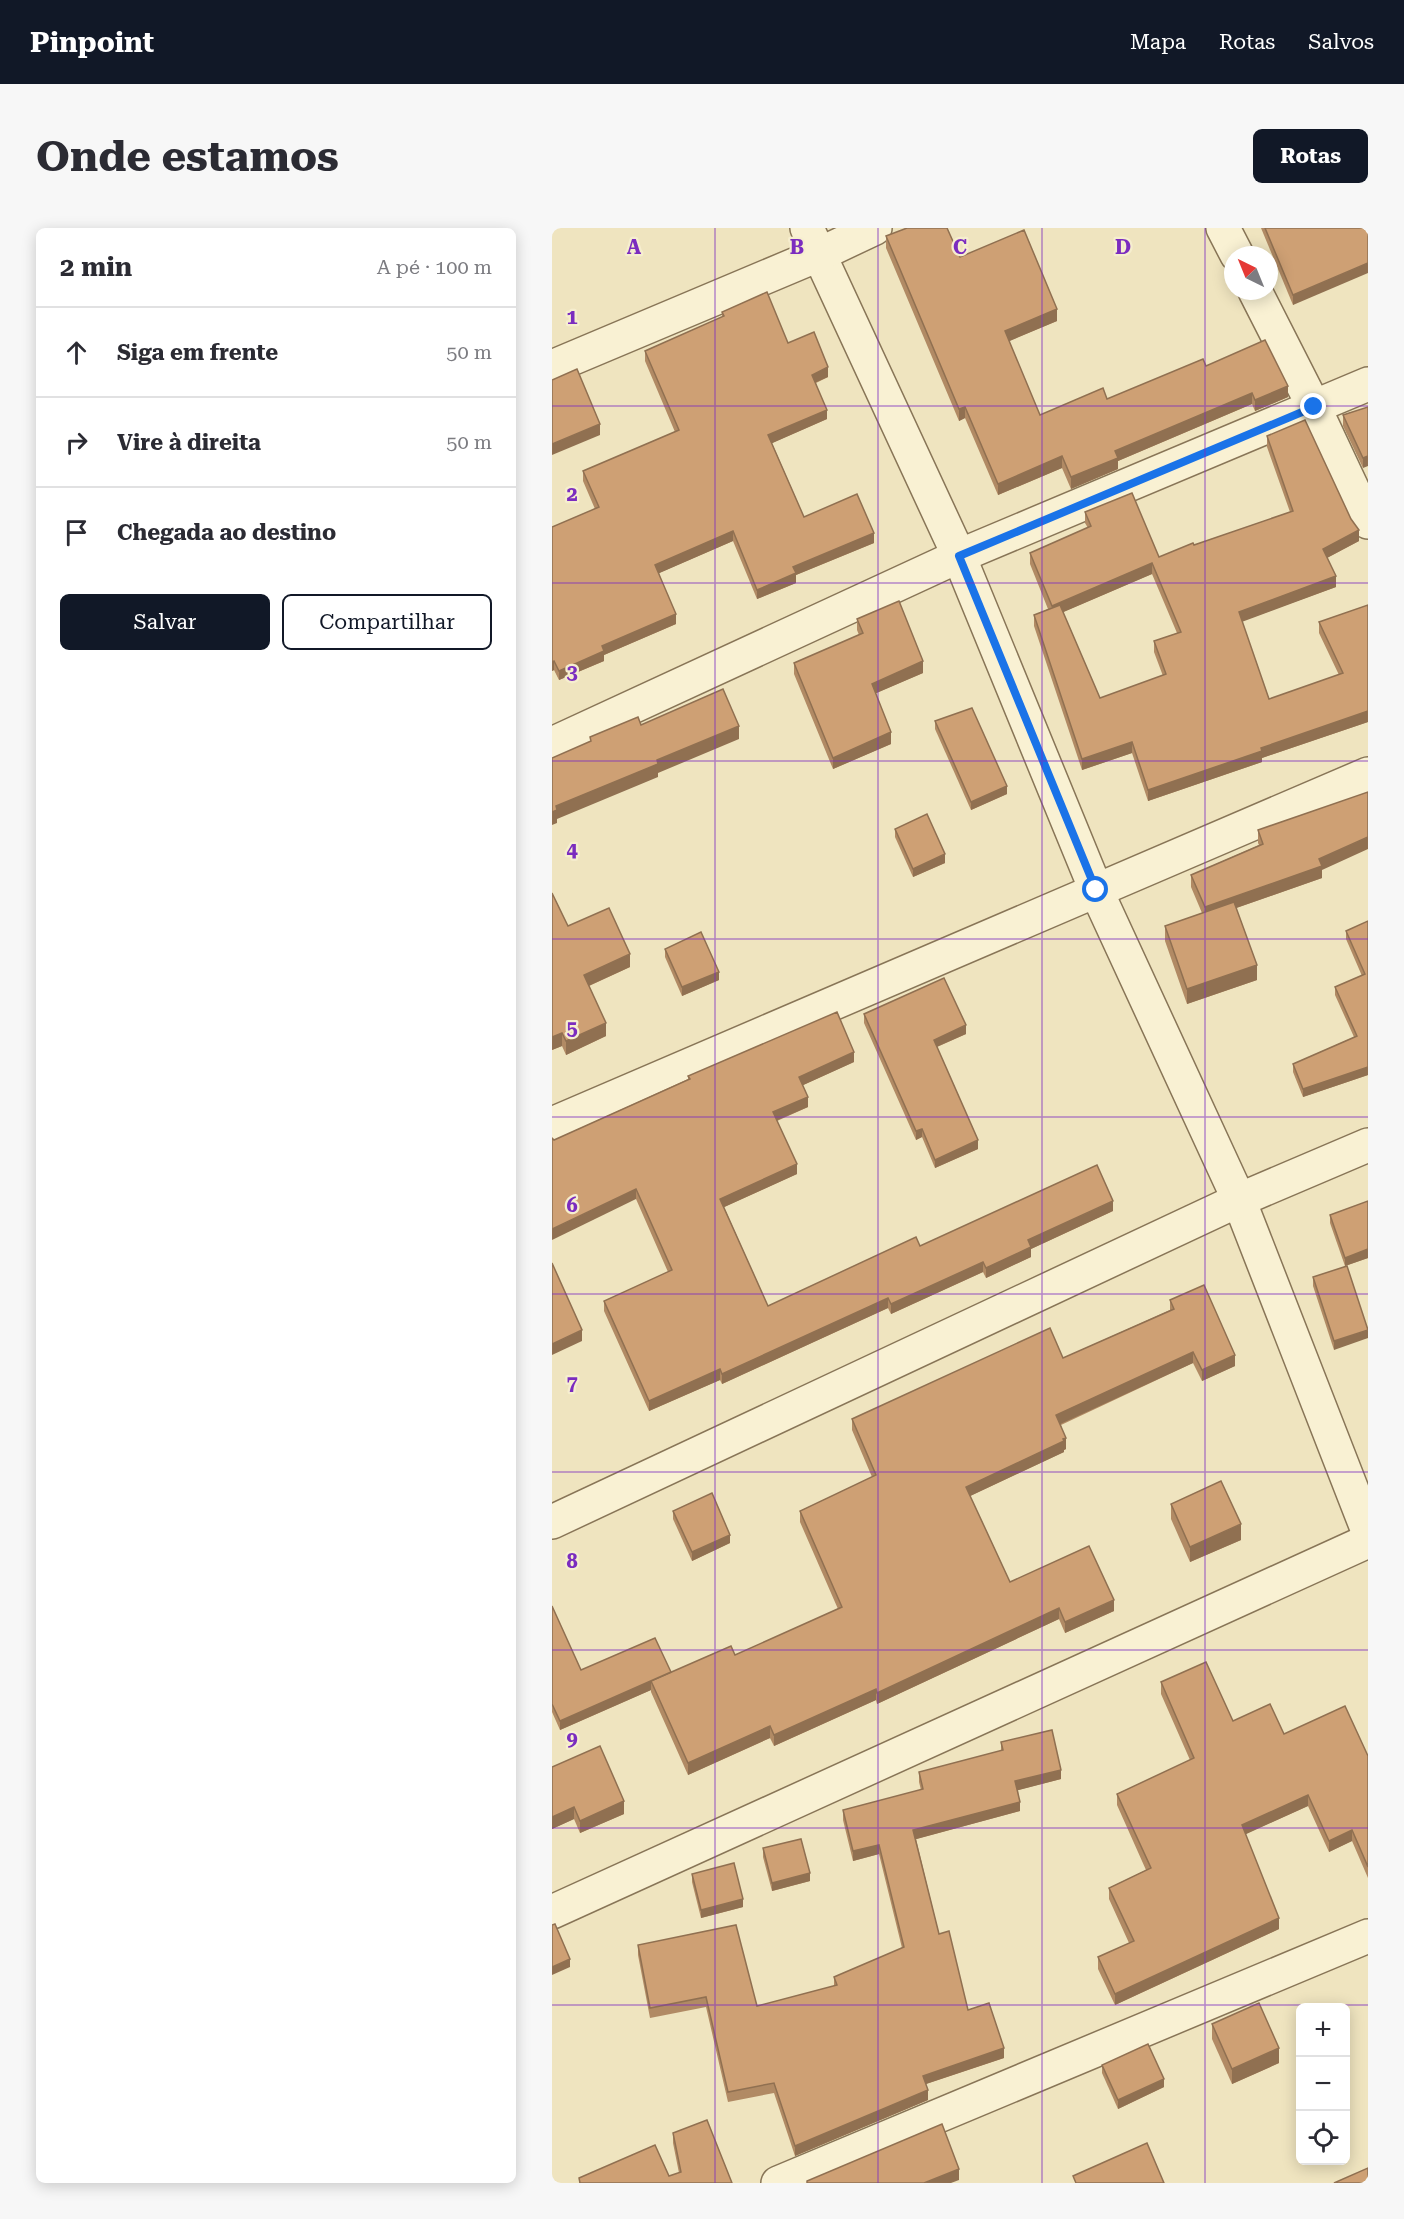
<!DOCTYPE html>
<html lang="pt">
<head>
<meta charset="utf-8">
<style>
	:root { --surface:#fff; --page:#f7f7f7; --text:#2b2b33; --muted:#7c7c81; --line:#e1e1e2; --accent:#111827 }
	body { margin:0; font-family:"Roboto Serif",serif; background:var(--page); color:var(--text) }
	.controls { position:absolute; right:18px; bottom:18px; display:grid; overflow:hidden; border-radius:9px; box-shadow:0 3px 15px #0003 }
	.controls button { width:54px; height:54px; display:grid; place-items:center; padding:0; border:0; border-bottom:2px solid var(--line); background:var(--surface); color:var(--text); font:30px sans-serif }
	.compass { position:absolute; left:672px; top:18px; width:54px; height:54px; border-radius:50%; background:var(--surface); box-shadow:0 3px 15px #0003; rotate:317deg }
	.stop { position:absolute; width:18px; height:18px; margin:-14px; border:4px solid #1a73e8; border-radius:50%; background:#fff }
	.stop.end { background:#1a73e8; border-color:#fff; box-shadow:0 2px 6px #0008 }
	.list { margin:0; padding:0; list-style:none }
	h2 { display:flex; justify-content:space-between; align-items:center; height:78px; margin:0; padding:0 24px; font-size:26px }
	h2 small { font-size:20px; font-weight:400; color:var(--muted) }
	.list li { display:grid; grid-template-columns:39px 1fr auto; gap:18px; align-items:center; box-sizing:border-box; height:90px; padding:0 24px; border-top:2px solid var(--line) }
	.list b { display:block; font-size:22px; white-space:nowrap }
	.list em { font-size:20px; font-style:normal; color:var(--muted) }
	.actions { display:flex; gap:12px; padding:18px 24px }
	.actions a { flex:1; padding:14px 0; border:2px solid var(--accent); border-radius:9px; text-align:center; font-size:21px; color:var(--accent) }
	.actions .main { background:var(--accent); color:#fff }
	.icon { flex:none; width:33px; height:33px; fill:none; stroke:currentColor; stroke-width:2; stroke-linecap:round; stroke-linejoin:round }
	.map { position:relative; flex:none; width:816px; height:1955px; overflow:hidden; border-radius:9px }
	header { display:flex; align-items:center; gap:36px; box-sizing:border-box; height:84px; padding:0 30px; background:var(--accent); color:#fff }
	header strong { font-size:28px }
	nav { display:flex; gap:33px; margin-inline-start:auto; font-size:21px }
	.intro { display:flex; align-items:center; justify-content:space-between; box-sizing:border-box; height:144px; padding:0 36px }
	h1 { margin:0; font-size:42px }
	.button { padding:15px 27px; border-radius:9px; background:var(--accent); color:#fff; font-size:21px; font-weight:700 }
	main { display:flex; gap:36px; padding:0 36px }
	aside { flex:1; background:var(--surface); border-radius:9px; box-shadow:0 3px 15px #0003 }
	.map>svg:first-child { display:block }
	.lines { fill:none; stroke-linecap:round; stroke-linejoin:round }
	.minor-casing { stroke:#887557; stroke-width:36 }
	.minor { stroke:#f9f1d3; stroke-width:33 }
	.wall { fill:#b18a64; fill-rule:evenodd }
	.shaded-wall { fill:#907051 }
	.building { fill:#cea074; stroke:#907051; stroke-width:1.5 }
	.route { stroke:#1a73e8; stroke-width:8 }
	.grid { fill:none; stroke:#7b2cbf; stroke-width:1.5; stroke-opacity:0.55 }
	.grid-label { font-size:20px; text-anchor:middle; font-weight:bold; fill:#7b2cbf; stroke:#f6eecf; stroke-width:4.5; stroke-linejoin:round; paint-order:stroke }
</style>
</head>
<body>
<header>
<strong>Pinpoint</strong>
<nav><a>Mapa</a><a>Rotas</a><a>Salvos</a></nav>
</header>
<div class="intro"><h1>Onde estamos</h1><a class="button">Rotas</a></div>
<main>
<aside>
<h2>2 min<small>A pé · 100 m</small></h2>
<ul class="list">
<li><svg class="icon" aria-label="ahead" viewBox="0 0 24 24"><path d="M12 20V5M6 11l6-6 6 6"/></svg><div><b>Siga em frente</b></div><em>50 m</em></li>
<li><svg class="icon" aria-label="right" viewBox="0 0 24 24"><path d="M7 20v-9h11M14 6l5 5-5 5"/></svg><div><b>Vire à direita</b></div><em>50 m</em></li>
<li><svg class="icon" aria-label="arrive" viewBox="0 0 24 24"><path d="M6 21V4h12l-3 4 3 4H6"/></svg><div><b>Chegada ao destino</b></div></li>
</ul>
<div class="actions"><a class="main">Salvar</a><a>Compartilhar</a></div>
</aside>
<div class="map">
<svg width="816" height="1955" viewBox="0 0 816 1955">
	<rect width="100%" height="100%" fill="#efe4bf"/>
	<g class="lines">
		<defs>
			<g id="minor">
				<path d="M255,0L407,328L544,662L687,972L816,1303"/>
				<path d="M671,0L685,27"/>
				<path d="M703,63L762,179L816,294"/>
				<path d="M0,139L266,27L323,0"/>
				<path d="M0,516L407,328L816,156"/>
				<path d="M0,896L816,546"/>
				<path d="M0,1294L687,972L816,917"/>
				<path d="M0,1684L816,1313"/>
				<path d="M226,1955L816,1708"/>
			</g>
		</defs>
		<use href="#minor" class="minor-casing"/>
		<use href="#minor" class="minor"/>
	</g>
	<g class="wall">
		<path d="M709,0H816L741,77Z"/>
		<path d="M334,8L408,29L505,93L457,113L488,187L555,171L654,138L736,169L703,183L700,176L566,233V241L519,261L510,240L446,267L413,190L407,193L334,20Z"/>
		<path d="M170,84L236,115L276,149L264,155L275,191L220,215L252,289L322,315L244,347V355L205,371L181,313L107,345L124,396L52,427V433L7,452L2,442L0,443V299L43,281L31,253V243L123,204L93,133V123L170,89Z"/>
		<path d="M816,179L811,240L791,198V187Z"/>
		<path d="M715,208L807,313L775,330L784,359L690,393L717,471L787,447L767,405V394L816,377V494L710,530V534L596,573L580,525L530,542L482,398V387L496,381L478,336V325L536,300L533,295V284L607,329L738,284L715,219ZM600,346L625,405L602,413V424L611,448L548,470L511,384Z"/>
		<path d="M305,391L371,445L324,465L339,516L281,541L242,446V435L307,407L305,402Z"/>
		<path d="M383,493L455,566L419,582L383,501Z"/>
		<path d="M343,601L393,635L361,649L343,609Z"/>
		<path d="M706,602L770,642V650L684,680L705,752L635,776L613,713V698L650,685L639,659V647L707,617L706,615Z"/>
		<path d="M0,665L16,698L78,739L37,758L54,808L14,827L10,818L0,822Z"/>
		<path d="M816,693V847L751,869L741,844V836L802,809L783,767V759L810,748L794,711V703Z"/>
		<path d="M113,721L167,752L130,768L113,729Z"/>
		<path d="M312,786L414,806L385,819L426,921L383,940L370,909L364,912L312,795Z"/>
		<path d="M302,834L251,857L256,879L225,893L245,946L172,979L216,1078L368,1018L561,983L479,1021V1029L434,1050L431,1044L339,1086L336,1080L170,1156L168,1152L97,1183L52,1083V1073L116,1044L84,971L2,912L136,851V848Z"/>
		<path d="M816,973V1030L793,1038L778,995V987Z"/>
		<path d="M795,1038L782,1122L761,1058V1049Z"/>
		<path d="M618,1072L683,1138L650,1153L641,1135L509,1197L514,1221L512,1222V1224L418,1268L458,1354L562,1383L513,1405L507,1391L325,1476L324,1472L222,1518L218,1510L136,1547L99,1464V1462L8,1502L0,1484V1378L29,1442L119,1444L183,1427L286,1381L248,1294V1283L320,1249L300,1202V1191L511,1130L618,1082Z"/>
		<path d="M619,1276L689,1312L638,1334L619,1291Z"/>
		<path d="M121,1283L178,1315L140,1333L121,1291Z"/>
		<path d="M609,1454L681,1493L816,1528V1650L800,1613L777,1624L756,1578L693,1606L727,1701L563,1777L546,1741V1729L577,1715L557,1671V1660L594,1642L565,1577V1566L638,1532L609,1466Z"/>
		<path d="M449,1514L509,1551L466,1562L468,1583L364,1611L387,1706L416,1782L452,1830L374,1856L376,1872L243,1928L222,1865L176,1874L154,1779L98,1790L86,1727V1717L205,1778L282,1758V1749L350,1720L327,1626L301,1633L291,1592V1582L369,1562L367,1554V1544L449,1523Z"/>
		<path d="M0,1539L72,1586L28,1605L22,1591L0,1601Z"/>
		<path d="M211,1620L258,1653L220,1663L211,1629Z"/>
		<path d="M140,1646L191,1679L149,1690L140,1654Z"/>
		<path d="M660,1796L727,1835L680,1856L660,1811Z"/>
		<path d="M550,1837L612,1859L566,1881L550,1845Z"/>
		<path d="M121,1905L180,1955H27V1950L117,1948L127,1945L121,1915Z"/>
	</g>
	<g class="shaded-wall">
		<path d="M816,35V45L741,77V67Z"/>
		<path d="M505,81V93L453,115V103Z"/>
		<path d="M276,139V149L260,156V147Z"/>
		<path d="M736,158V169L703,183V172Z"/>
		<path d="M700,165V176L566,233V241L519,261V249L563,223Z"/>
		<path d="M413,179V190L407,193V181Z"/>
		<path d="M275,182V191L216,217V207Z"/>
		<path d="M48,196V207L0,227V216Z"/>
		<path d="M510,228V240L446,267V256Z"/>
		<path d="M816,228V238L811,240V230Z"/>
		<path d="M807,302V313L771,332V321Z"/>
		<path d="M181,303V313L103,347V337Z"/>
		<path d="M322,305V315L244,347V355L205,371V362L241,339Z"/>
		<path d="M600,335V346L500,389V378Z"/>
		<path d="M784,348V359L687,395V384Z"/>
		<path d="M124,386V396L52,427V433L7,452V443L50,418Z"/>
		<path d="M2,433V442L0,443V434Z"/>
		<path d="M371,433V445L320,467V456Z"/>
		<path d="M816,483V494L710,530V534L596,573V562L709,520Z"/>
		<path d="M187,498V511L106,545V549L5,591V595L0,597V584L4,578L105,532Z"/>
		<path d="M339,504V516L281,541V530Z"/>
		<path d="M580,514V525L530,542V531Z"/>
		<path d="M455,558V566L419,582V574Z"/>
		<path d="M816,609V621L770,642V650L653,691V679L767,631Z"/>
		<path d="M393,626V635L361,649V641Z"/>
		<path d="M78,726V739L32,760V747Z"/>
		<path d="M705,737V752L635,776V761Z"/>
		<path d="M167,744V752L130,768V759Z"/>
		<path d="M54,795V808L14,827V813Z"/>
		<path d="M414,797V806L382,820V812Z"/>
		<path d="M10,805V818L0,822V809Z"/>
		<path d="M302,824V834L247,859V849Z"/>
		<path d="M816,839V847L751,869V861Z"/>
		<path d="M256,869V879L221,894V884Z"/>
		<path d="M370,901V909L364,912V903Z"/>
		<path d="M426,912V921L383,940V932Z"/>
		<path d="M245,936V946L168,981V971Z"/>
		<path d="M84,961V971L0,1012V1001Z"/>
		<path d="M561,973V983L479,1021V1029L434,1050V1040L476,1012Z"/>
		<path d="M816,1021V1030L793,1038V1030Z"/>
		<path d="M431,1034V1044L339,1086V1076Z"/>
		<path d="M336,1070V1080L170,1156V1146Z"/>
		<path d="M30,1102V1113L0,1127V1116Z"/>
		<path d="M816,1102V1110L782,1122V1113Z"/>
		<path d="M641,1124V1135L504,1198V1187Z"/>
		<path d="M683,1127V1138L650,1153V1142Z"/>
		<path d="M168,1141V1152L97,1183V1173Z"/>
		<path d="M514,1210V1221L512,1222V1224L414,1270V1259Z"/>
		<path d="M689,1296V1312L638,1334V1319Z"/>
		<path d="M178,1307V1315L140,1333V1324Z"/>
		<path d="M562,1372V1383L513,1405V1394Z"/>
		<path d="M507,1380V1391L325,1476V1465Z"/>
		<path d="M99,1453V1462L8,1502V1493Z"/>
		<path d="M324,1461V1472L222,1518V1507Z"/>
		<path d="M218,1498V1510L136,1547V1535Z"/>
		<path d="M509,1542V1551L463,1563V1553Z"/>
		<path d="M756,1567V1578L690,1608V1597Z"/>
		<path d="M72,1573V1586L28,1605V1593Z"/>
		<path d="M468,1574V1583L361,1612V1602Z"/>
		<path d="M22,1579V1591L0,1601V1589Z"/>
		<path d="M800,1602V1613L777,1624V1613Z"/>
		<path d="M327,1617V1626L301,1633V1623Z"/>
		<path d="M258,1645V1653L220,1663V1655Z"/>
		<path d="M191,1671V1679L149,1690V1682Z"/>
		<path d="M727,1690V1701L563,1777V1766Z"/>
		<path d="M18,1731V1739L0,1747V1739Z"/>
		<path d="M452,1820V1830L371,1857V1848Z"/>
		<path d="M727,1820V1835L680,1856V1841Z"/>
		<path d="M612,1851V1859L566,1881V1872Z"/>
		<path d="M376,1862V1872L243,1928V1918Z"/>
		<path d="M407,1941V1952L399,1955H372Z"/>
	</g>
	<g class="building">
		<path d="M355,0H395L408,29L472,2L505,81L453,103L488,187L551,160L555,171L651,131L654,138L713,112L736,158L703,172L700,165L563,223L566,230L519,249L510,228L446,256L413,179L407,181L334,8Z"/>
		<path d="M713,0H816V35L741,67Z"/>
		<path d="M215,64L236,115L262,104L276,139L260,147L275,182L216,207L252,289L305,266L322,305L241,339L244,345L205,362L181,303L103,337L124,386L50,418L52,423L7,443L2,433L0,434V299L47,279L31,243L127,202L93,123L172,88L170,84Z"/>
		<path d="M25,141L48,196L0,216V152Z"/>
		<path d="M816,179V228L811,230L791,187Z"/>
		<path d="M753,192L799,291L807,302L771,321L784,348L687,384L717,471L791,445L767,394L816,377V483L709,520L710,523L596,562L580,514L530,531L482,387L508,377L548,470L614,446L602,413L629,404L600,335L500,378L478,325L539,298L533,284L580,265L607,329L641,315L642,317L741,283L715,208Z"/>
		<path d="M347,373L371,433L320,456L339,504L281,530L242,435L311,405L305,391Z"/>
		<path d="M171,461L187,498L105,532L106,536L4,578L5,582L0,584V530L39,513L38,509L86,489L89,497Z"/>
		<path d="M420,480L455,558L419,574L383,493Z"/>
		<path d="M816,564V609L767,631L770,638L653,679L639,647L711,616L706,602Z"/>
		<path d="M375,586L393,626L361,641L343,601Z"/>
		<path d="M0,665L16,698L57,680L78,726L32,747L54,795L14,813L10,805L0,809Z"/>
		<path d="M682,674L705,737L635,761L613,698Z"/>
		<path d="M816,693V839L751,861L741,836L805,808L783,759L813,746L794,703Z"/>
		<path d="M149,704L167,744L130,759L113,721Z"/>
		<path d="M392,750L414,797L382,812L426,912L383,932L370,901L364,903L312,786Z"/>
		<path d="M285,784L302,824L247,849L256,869L221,884L245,936L168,971L216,1078L364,1009L368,1018L545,937L561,973L476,1012L479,1019L434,1040L431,1034L339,1076L336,1070L170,1146L168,1141L97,1173L52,1073L120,1042L84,961L0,1001V910L2,912L138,851L136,848Z"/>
		<path d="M816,973V1021L793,1030L778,987Z"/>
		<path d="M0,1035L30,1102L0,1116Z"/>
		<path d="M795,1038L816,1102L782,1113L761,1049Z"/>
		<path d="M652,1057L683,1127L650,1142L641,1124L504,1187L514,1210L511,1211L512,1213L414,1259L458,1354L537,1318L562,1372L513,1394L507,1380L325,1465L324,1461L222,1507L218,1498L136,1535L99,1453L179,1418L183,1427L290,1379L248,1283L324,1247L300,1191L498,1100L511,1130L622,1081L618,1072Z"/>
		<path d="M669,1253L689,1296L638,1319L619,1276Z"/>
		<path d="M160,1265L178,1307L140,1324L121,1283Z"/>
		<path d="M0,1378L29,1442L103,1410L119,1444L8,1493L0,1476Z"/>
		<path d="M654,1434L681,1493L718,1476L732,1506L793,1478L816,1528V1639L800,1602L777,1613L756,1567L690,1597L727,1690L563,1766L546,1729L582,1713L557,1660L599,1640L565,1566L642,1530L609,1454Z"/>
		<path d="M500,1502L509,1542L463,1553L468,1574L361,1602L387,1706L397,1703L416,1782L437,1775L452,1820L371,1848L376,1862L243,1918L222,1855L176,1864L154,1769L98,1780L86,1717L184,1697L205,1778L285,1757L282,1749L352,1719L327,1617L301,1623L291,1582L371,1561L367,1544L451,1522L449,1514Z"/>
		<path d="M48,1518L72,1573L28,1593L22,1579L0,1589V1539Z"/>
		<path d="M249,1611L258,1645L220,1655L211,1620Z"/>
		<path d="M182,1635L191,1671L149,1682L140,1646Z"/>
		<path d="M3,1696L18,1731L0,1739V1697Z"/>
		<path d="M707,1775L727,1820L680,1841L660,1796Z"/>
		<path d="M596,1816L612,1851L566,1872L550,1837Z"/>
		<path d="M155,1892L180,1955H28L27,1950L103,1917L117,1948L129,1944L121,1905Z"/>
		<path d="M390,1896L407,1941L372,1955H255V1953Z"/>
		<path d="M595,1915L612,1955H524L521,1948Z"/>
		<path d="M816,1940V1955H782Z"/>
	</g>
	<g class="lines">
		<path class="route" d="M544,662L407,328L762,179"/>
	</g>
	<path class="grid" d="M163,0V1955M326,0V1955M490,0V1955M653,0V1955M0,178H816M0,355H816M0,533H816M0,711H816M0,889H816M0,1066H816M0,1244H816M0,1422H816M0,1600H816M0,1777H816"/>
	<g class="grid-label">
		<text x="82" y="26">A</text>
		<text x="245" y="26">B</text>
		<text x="408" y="26">C</text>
		<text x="571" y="26">D</text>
		<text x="20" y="96">1</text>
		<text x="20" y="273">2</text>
		<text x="20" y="451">3</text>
		<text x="20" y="629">4</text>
		<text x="20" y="807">5</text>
		<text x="20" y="984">6</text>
		<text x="20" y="1162">7</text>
		<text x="20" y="1340">8</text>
		<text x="20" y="1518">9</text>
	</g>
</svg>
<div class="controls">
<button>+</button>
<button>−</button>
<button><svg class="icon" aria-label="locate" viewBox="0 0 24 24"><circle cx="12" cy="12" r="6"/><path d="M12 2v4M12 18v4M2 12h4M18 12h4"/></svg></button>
</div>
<svg class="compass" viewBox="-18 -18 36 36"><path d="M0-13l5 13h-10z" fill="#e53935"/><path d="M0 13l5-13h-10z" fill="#7c7c81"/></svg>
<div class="stop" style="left:544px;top:662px"></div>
<div class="stop end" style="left:762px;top:179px"></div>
</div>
</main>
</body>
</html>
